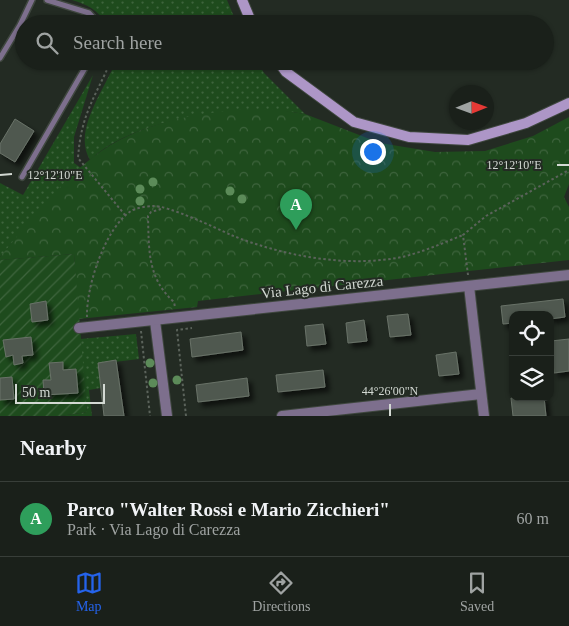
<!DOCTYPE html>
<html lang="en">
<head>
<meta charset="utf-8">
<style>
	:root { --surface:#1a201a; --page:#272d27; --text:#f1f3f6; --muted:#9fa3a2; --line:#383e39; --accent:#2563eb }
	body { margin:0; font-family:Georgia,serif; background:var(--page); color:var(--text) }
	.controls { position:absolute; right:15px; bottom:15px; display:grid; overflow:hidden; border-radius:10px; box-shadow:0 1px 4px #0004 }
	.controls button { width:45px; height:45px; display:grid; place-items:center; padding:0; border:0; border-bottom:1px solid var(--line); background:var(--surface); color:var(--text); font:25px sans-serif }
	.compass { position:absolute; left:449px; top:85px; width:45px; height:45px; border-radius:50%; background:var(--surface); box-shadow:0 1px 4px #0004; rotate:89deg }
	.scale { position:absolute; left:15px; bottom:12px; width:90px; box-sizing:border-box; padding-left:5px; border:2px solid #d3d9d3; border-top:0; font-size:14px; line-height:18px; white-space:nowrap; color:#d3d9d3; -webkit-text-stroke:4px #232b23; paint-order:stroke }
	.you { position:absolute; left:372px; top:151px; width:18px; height:18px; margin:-12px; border:4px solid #fff; border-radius:50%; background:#1a73e8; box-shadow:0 0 0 8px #1a73e833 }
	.badge { display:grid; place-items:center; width:32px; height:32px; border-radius:50%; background:var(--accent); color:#fff; font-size:16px; font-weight:700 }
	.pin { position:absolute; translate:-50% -41px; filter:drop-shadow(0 1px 2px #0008) }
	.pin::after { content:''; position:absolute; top:26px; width:18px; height:15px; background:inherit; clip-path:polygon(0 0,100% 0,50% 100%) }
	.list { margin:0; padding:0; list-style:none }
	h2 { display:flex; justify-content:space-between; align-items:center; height:65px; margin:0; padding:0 20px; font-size:21px }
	h2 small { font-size:16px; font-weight:400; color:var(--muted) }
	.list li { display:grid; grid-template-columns:32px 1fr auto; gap:15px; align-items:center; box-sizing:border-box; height:75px; padding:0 20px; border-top:1px solid var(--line) }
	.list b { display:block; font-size:19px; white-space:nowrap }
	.list p { margin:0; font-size:16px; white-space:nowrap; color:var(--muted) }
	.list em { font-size:16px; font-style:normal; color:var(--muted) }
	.icon { flex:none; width:28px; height:28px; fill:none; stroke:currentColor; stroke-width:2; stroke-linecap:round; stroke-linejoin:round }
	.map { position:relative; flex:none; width:569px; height:416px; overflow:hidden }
	.search { position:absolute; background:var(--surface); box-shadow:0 1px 4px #0004; left:15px; right:15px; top:15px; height:55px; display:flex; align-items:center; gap:12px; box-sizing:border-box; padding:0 18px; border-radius:28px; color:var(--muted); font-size:19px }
	.sheet { height:140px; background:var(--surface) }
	nav { display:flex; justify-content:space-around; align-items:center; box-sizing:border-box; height:70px; border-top:1px solid var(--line); background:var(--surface); font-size:14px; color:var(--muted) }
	nav a { display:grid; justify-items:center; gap:2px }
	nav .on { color:var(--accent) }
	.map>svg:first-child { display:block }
	.grass { fill:url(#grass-dots) }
	.park { fill:url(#park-crowns) }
	.garden { fill:url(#garden-furrows) }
	.building { fill:#4f594f; stroke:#697268; filter:url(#shadow) }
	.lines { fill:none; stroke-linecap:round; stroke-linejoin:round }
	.lane-casing { stroke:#3f473f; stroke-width:8 }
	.street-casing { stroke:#3f473f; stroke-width:12 }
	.secondary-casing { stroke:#3f473f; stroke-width:12 }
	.path { stroke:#5b635b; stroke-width:2; stroke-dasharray:2.5 2.5; stroke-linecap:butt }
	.lane { stroke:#7d6f8d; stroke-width:5 }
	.street { stroke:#7d6f8d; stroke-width:10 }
	.secondary { stroke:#ad96c7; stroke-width:10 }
	.tree { fill:#5c8b59 }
	.ticks { fill:none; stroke:#d3d9d3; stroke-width:2 }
	.labels { text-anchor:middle; stroke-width:4; stroke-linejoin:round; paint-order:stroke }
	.street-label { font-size:15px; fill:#d3d9d3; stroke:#232b23 }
	.ticks-label { font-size:12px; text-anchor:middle; fill:#d3d9d3; stroke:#232b23; stroke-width:4; stroke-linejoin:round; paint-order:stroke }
</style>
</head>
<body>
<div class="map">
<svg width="569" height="416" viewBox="0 0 569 416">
	<defs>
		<pattern id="grass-dots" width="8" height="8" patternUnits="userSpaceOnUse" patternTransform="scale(1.25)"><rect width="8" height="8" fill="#1e4b1d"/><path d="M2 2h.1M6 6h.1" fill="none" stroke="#3e643d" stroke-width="1.8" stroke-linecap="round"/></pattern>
		<pattern id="park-crowns" width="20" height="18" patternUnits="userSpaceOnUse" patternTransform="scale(1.25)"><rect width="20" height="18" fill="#1e4b1d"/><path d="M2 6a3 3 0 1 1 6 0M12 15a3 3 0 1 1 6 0" fill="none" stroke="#3e643d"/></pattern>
		<pattern id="garden-furrows" width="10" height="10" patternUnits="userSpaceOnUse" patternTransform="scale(1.25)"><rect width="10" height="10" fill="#1e4b1d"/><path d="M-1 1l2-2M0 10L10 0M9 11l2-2" fill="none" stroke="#3e643d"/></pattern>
		<filter id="shadow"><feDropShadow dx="4.5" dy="4.5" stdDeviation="2.5" flood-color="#0009"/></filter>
	</defs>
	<rect width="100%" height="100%" fill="#232b23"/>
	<g class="grass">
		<path d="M72,0H227L237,24H106C98,9 87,5 72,0Z"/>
		<path d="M116,61H257L264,73L305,114C245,104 136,116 90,160C72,131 105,89 116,61Z"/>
		<path d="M93,75L74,137V163L81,168L55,194L0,257V183L23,195Z"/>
		<path d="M136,334L139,359L98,364L101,388L89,390L92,416H60L87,412L80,339Z"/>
	</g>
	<path class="park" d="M248,109L279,110L305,114L380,143L435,152L485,151L533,136L569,117V184L564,197L569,207V260L198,301L197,307L78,319L74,254L0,260V257C29,223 58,184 93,157C137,123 195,113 248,109Z"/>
	<path class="garden" d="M74,254L87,412L60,416H0V260Z"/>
	<g class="building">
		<path d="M15,119L34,131L15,162L0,153V144Z"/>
		<path d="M563,299L565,317L550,319V315H513V323L503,324L501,306Z"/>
		<path d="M46,301L48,320L32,322L30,304Z"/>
		<path d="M408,314L411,335L390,337L387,316Z"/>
		<path d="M364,320L367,341L348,343L346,323Z"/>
		<path d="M323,324L326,344L307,346L305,326Z"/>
		<path d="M241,332L243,350L192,357L190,339Z"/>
		<path d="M31,337L33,355L22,356L23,363L14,365L13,355L6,357L3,340Z"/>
		<path d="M569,339V371L554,373L551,341Z"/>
		<path d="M456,352L459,374L439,376L436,355Z"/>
		<path d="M116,360L124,416H104L98,363Z"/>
		<path d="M63,362V370L76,369L78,393L44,395L43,380H51L49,363Z"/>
		<path d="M323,370L325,387L278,392L276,375Z"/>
		<path d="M12,377L14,399L0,400V378Z"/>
		<path d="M247,378L249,396L198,402L196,385Z"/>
		<path d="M544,397L546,416H513L511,398Z"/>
	</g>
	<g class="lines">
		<defs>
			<g id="lane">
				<path d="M47,0L89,13L99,24"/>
				<path d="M0,58L20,25L32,0"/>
				<path d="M22,177L89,61"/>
			</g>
			<g id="street">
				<path d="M469,286L484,416"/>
				<path d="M155,321L167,416"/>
				<path d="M79,328L569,275"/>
				<path d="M282,416L481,394"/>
			</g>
			<g id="secondary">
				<path d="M242,0L252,24"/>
				<path d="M278,61L286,72L354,122L409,137L468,140L526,123L569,103"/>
			</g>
		</defs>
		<use href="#lane" class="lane-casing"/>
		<use href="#street" class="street-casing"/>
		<use href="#secondary" class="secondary-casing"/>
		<g class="path">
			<path d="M111,61C94,99 81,115 78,158L125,215"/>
			<path d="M161,209L151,212L148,216C149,249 147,278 174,302L175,307"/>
			<path d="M468,275L463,235L486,216L569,170"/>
			<path d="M87,317C86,287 105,228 131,211C136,208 147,206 153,206C167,205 216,228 231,235C283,256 347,268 402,257C423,252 443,243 463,235"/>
			<path d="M141,331L150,416"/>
			<path d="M186,416L177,330L192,328"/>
		</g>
		<use href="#lane" class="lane"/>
		<use href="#street" class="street"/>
		<use href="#secondary" class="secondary"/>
	</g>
	<g class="tree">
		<circle cx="153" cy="182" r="4.5"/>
		<circle cx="140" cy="189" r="4.5"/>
		<circle cx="230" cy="191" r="4.5"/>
		<circle cx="242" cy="199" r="4.5"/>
		<circle cx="140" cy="201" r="4.5"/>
		<circle cx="150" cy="363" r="4.5"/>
		<circle cx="177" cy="380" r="4.5"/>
		<circle cx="153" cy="383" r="4.5"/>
	</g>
	<path class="ticks" d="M557,165H569M0,175L12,174M390,404V416"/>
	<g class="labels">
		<g class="street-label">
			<text transform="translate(322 287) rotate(-6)" y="5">Via Lago di Carezza</text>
		</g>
	</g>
	<g class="ticks-label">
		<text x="514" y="169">12°12'10"E</text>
		<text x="55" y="179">12°12'10"E</text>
		<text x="390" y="395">44°26'00"N</text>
	</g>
</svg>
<div class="controls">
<button><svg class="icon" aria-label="locate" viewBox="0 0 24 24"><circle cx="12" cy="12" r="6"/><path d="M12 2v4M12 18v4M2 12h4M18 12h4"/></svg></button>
<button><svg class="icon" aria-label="layers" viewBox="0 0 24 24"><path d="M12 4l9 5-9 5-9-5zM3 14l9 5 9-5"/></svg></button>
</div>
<svg class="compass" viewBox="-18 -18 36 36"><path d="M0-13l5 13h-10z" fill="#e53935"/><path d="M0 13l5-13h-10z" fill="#9fa3a2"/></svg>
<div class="scale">50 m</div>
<div class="you"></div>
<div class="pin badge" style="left:296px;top:230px;background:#2e9e5b">A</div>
<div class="search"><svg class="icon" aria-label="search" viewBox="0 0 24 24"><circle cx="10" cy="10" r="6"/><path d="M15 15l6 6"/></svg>Search here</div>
</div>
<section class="sheet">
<h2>Nearby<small></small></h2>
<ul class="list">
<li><span class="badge" style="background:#2e9e5b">A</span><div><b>Parco &quot;Walter Rossi e Mario Zicchieri&quot;</b><p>Park · Via Lago di Carezza</p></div><em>60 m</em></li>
</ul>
</section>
<nav>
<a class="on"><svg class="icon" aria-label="map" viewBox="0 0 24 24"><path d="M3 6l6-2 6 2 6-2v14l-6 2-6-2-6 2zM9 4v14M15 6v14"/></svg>Map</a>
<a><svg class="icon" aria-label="directions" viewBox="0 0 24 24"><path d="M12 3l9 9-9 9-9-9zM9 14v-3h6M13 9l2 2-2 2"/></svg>Directions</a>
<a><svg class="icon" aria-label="saved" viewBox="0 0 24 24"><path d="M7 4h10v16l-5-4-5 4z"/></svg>Saved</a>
</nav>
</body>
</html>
